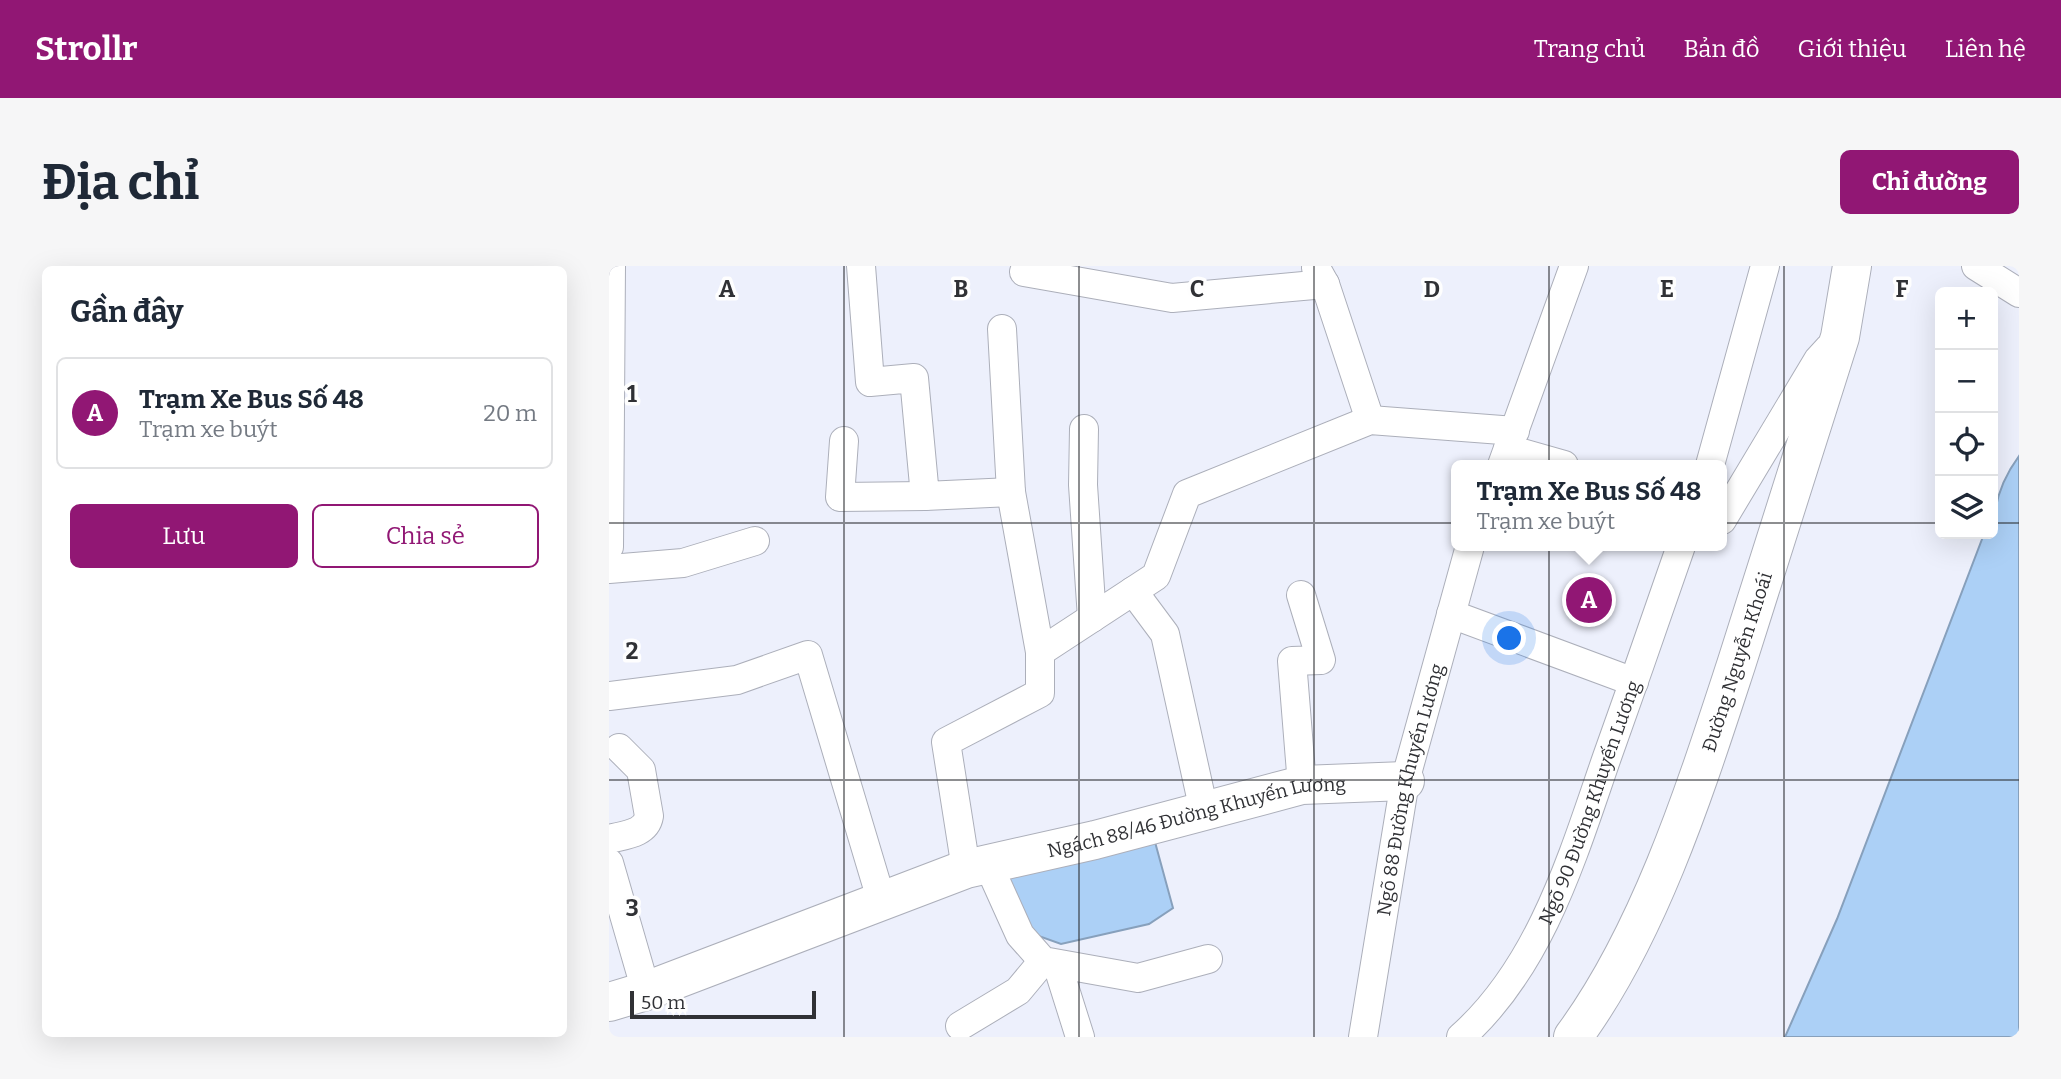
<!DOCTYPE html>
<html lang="vi">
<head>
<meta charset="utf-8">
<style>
	:root { --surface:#fff; --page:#f6f6f7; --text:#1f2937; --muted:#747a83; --line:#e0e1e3; --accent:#911774 }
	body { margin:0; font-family:Bitter,serif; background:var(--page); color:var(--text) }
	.controls { position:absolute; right:21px; top:21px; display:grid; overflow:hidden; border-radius:10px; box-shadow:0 7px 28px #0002 }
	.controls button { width:63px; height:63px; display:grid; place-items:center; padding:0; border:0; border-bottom:2px solid var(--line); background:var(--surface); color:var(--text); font:35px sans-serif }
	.scale { position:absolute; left:21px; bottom:18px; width:186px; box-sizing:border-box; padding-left:7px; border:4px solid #303135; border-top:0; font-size:19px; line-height:24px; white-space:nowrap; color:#303135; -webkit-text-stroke:5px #fefefe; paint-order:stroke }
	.you { position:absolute; left:901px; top:373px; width:24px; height:24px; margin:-18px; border:5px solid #fff; border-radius:50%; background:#1a73e8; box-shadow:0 0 0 10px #1a73e833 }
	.badge { display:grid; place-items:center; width:46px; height:46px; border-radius:50%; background:var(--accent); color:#fff; font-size:23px; font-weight:700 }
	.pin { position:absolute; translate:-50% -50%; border:4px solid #fff; box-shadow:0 2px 7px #0006 }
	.popup { position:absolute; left:842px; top:194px; width:276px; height:91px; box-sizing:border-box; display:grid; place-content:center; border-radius:10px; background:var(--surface); filter:drop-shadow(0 2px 5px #0005); font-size:23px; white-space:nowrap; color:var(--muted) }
	.popup b { font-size:26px; color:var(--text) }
	.popup::after { content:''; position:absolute; left:50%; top:100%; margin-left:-14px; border:14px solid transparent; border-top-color:var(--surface) }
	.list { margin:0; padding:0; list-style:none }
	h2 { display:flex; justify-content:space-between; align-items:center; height:91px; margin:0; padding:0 28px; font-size:30px }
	h2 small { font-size:23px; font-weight:400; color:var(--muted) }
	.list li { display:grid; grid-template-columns:46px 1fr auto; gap:21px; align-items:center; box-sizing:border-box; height:112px; margin:0 14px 14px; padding:0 14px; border:2px solid var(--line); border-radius:10px }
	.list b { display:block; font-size:26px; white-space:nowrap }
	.list p { margin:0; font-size:23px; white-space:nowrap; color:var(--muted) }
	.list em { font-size:23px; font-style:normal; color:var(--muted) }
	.actions { display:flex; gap:14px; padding:21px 28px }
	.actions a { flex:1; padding:16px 0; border:2px solid var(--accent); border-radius:10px; text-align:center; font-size:24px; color:var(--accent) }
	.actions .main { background:var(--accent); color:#fff }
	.icon { flex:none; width:38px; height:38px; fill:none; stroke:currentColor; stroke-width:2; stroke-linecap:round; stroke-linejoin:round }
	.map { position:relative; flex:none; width:1410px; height:771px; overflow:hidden; border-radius:10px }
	header { display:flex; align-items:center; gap:42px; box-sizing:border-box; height:98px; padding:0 35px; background:var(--accent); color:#fff }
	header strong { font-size:33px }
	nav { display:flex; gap:38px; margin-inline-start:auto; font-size:24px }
	.intro { display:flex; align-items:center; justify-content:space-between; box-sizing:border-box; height:168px; padding:0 42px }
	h1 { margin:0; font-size:49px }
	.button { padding:18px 32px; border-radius:10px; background:var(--accent); color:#fff; font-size:24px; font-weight:700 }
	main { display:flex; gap:42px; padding:0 42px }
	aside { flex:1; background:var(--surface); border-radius:10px; box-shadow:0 7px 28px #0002 }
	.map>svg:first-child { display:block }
	.water { fill:#acd0f6; stroke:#87a0bc; stroke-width:2 }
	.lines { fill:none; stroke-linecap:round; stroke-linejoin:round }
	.street-casing { stroke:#acafba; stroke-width:30 }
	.secondary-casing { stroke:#acafba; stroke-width:40 }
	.primary-casing { stroke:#acafba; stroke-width:40 }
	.street { stroke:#fff; stroke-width:28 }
	.secondary { stroke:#fff; stroke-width:38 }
	.primary { stroke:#fff; stroke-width:38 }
	.grid { fill:none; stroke:#303135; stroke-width:2; stroke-opacity:0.55 }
	.labels { text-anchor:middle; stroke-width:7; stroke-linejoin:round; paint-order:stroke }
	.street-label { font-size:19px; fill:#303135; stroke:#fefefe }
	.grid-label { font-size:23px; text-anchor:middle; font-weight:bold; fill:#303135; stroke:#fefefe; stroke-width:7; stroke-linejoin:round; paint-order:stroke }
</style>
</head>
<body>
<header>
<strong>Strollr</strong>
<nav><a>Trang chủ</a><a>Bản đồ</a><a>Giới thiệu</a><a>Liên hệ</a></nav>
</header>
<div class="intro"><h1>Địa chỉ</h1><a class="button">Chỉ đường</a></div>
<main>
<aside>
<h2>Gần đây<small></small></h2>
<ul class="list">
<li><span class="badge">A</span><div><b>Trạm Xe Bus Số 48</b><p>Trạm xe buýt</p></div><em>20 m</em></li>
</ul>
<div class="actions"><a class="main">Lưu</a><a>Chia sẻ</a></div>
</aside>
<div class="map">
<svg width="1410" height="771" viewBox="0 0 1410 771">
	<rect width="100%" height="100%" fill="#edf0fc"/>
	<g class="water">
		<path d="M1410,190V771H1176L1228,653L1375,268H1384C1384,239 1392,214 1410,190Z"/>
		<path d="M543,565L564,642L540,658L452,678L424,668L397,622L407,595Z"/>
	</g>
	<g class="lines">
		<defs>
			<g id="street">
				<path d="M252,0L261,116L305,112L316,230L402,226"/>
				<path d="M1367,0L1410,27"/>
				<path d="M707,2L716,18L761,154"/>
				<path d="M415,6L563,32L716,18"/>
				<path d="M475,163L474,219L483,352"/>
				<path d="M235,175L231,231L316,230"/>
				<path d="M899,183L955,199"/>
				<path d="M893,199L965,0"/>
				<path d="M1101,199L1156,0"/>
				<path d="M1113,254L1209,94L1220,82"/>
				<path d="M0,281L2,0"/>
				<path d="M0,303L74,297L146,275"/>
				<path d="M524,325L556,368L595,545"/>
				<path d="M692,329L712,394L683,395L693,519"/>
				<path d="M842,348L1025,416"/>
				<path d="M431,386L547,310L578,228L761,154L906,165"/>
				<path d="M0,430L128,414L199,389L272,633"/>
				<path d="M0,573C15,569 37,568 40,550L32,504L10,482"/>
				<path d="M0,597L37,725"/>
				<path d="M379,598L411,669L434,695L529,712L599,693"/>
				<path d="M357,603L337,476L431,427V386L402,226L393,63"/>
				<path d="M448,698L471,771"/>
				<path d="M351,760L409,725L434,695"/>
				<path id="s1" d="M754,771L796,515L861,280"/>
				<path id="s2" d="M852,771C932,700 964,589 998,491C1023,421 1048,350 1072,280"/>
			</g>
			<g id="secondary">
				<path id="s3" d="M0,736L37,725L357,603L486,574L693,519L796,515"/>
			</g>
			<g id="primary">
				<path id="s4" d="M964,771C1041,667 1087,521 1127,399C1162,290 1197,181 1231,71L1243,0"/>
			</g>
		</defs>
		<use href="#street" class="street-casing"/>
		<use href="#secondary" class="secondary-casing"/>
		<use href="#primary" class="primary-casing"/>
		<use href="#street" class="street"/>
		<use href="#secondary" class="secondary"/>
		<use href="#primary" class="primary"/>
	</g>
	<path class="grid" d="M235,0V771M470,0V771M705,0V771M940,0V771M1175,0V771M0,257H1331M1384,257H1410M0,514H1410"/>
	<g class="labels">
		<g class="street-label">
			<text dy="7" stroke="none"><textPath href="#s4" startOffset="411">Đường Nguyễn Khoái</textPath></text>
			<text dy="7" stroke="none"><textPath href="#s1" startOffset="252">Ngõ 88 Đường Khuyến Lương</textPath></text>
			<text dy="7" stroke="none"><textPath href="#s2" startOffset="271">Ngõ 90 Đường Khuyến Lương</textPath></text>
			<text dy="7" stroke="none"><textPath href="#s3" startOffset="618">Ngách 88/46 Đường Khuyến Lương</textPath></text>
		</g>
	</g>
	<g class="grid-label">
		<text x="118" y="31">A</text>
		<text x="352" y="31">B</text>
		<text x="588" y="31">C</text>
		<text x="823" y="31">D</text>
		<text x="1058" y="31">E</text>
		<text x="1293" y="31">F</text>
		<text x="23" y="136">1</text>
		<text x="23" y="393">2</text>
		<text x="23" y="650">3</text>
	</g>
</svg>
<div class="controls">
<button>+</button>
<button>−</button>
<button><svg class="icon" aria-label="locate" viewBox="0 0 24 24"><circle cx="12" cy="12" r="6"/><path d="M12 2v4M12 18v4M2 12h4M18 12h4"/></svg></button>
<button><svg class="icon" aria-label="layers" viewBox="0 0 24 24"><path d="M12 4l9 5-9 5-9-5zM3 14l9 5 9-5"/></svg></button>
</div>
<div class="scale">50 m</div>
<div class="you"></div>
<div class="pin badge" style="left:980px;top:334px">A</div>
<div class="popup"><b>Trạm Xe Bus Số 48</b>Trạm xe buýt</div>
</div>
</main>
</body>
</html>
